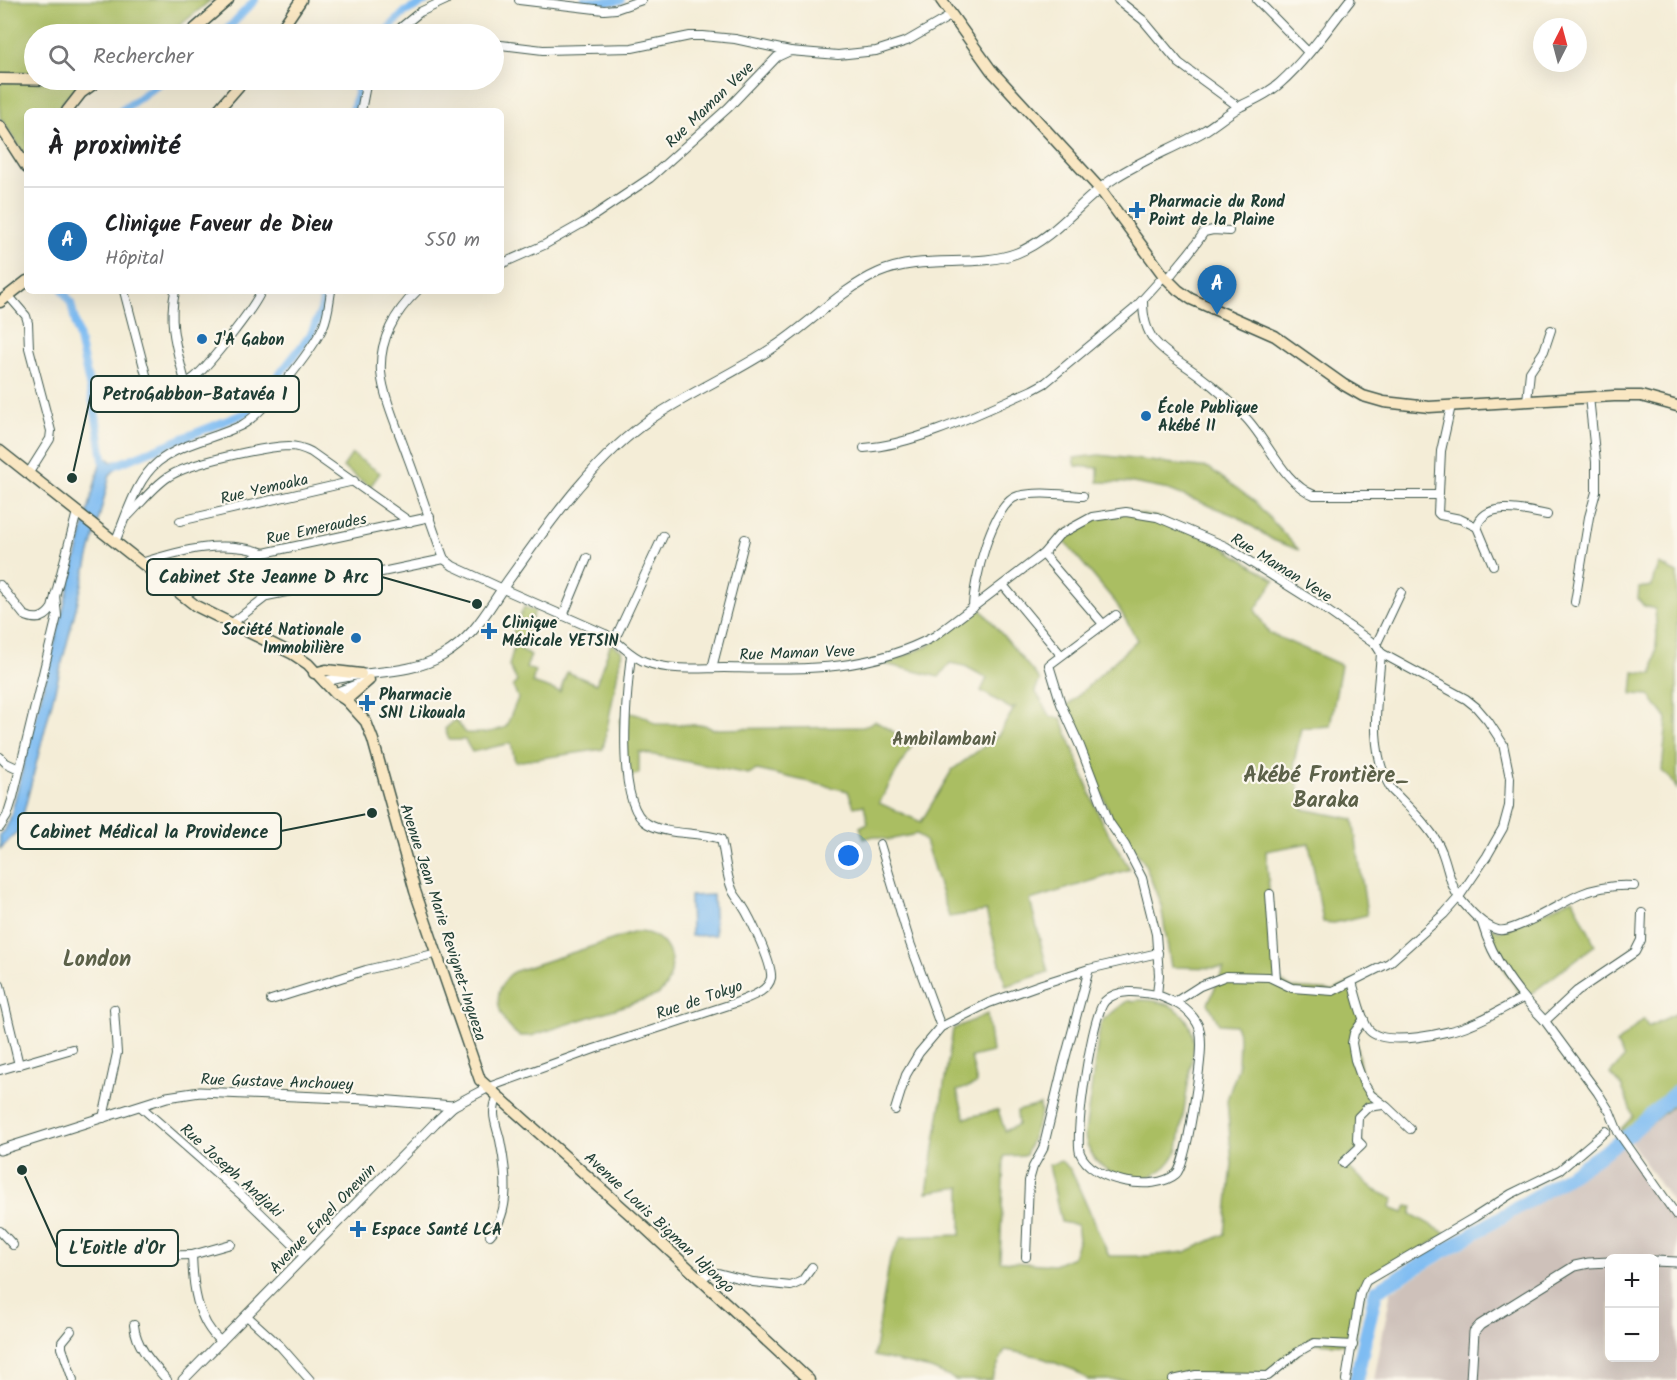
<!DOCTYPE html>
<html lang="fr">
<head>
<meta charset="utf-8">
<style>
	:root { --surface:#fff; --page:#f6f6f6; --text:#202124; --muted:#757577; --line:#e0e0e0; --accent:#1f6fb2 }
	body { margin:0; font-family:Kalam,sans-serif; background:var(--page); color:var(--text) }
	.controls { position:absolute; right:18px; bottom:18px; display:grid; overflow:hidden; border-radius:9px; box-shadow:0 6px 24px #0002 }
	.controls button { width:54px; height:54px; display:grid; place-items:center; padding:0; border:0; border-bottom:2px solid var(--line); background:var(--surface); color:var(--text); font:30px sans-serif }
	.compass { position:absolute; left:1533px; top:18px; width:54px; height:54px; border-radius:50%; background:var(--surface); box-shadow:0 6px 24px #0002; rotate:6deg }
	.you { position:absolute; left:849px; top:856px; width:21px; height:21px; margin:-15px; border:4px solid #fff; border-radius:50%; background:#1a73e8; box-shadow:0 0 0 9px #1a73e833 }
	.badge { display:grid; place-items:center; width:39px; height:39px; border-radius:50%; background:var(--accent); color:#fff; font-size:20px; font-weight:700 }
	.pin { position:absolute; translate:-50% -50px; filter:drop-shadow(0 2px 3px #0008) }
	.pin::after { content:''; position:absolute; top:32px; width:21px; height:18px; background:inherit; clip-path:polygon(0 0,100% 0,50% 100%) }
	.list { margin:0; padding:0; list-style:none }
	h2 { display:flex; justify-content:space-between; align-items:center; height:78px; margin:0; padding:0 24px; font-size:26px }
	h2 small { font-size:20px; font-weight:400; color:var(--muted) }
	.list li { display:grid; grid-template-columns:39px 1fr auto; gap:18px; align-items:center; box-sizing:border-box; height:108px; padding:0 24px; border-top:2px solid var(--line) }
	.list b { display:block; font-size:22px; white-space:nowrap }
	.list p { margin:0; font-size:20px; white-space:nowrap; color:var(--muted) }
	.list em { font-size:20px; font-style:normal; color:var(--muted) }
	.icon { flex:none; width:33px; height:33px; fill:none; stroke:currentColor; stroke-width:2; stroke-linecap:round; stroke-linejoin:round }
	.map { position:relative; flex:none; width:1677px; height:1380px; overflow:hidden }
	.search { position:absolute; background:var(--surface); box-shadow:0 6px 24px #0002; left:24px; top:24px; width:480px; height:66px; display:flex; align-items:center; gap:15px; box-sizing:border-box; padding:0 21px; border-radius:33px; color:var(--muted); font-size:22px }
	.panel { position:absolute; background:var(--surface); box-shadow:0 6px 24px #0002; left:24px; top:108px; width:480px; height:186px; border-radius:9px }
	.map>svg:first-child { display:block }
	.industrial { fill:#cec1ba; fill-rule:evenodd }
	.green { fill:#aabe62; stroke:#647e4b; stroke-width:1.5 }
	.water { fill:#7ebcf2; stroke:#4e7c93; stroke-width:1.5 }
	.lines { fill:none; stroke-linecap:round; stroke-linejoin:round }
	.canal { stroke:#7ebcf2; stroke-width:8 }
	.river { stroke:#7ebcf2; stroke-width:14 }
	.minor-casing { stroke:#3f574c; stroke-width:10 }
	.tertiary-casing { stroke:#3f574c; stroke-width:11 }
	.secondary-casing { stroke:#3f574c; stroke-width:13 }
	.minor { stroke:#fff; stroke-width:8 }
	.tertiary { stroke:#fff; stroke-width:9 }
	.secondary { stroke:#f9e7c3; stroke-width:10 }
	.poi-dot { fill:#1f6fb2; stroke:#fbf7ec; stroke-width:2 }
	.labels { text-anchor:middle; stroke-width:4.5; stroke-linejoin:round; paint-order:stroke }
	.street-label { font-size:16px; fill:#1f3d34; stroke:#fbf7ec }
	.poi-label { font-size:16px; font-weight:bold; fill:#1f3d34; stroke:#fbf7ec; text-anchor:start }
	.neighbourhood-label { font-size:18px; font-weight:bold; fill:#5c6149; stroke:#fbf7ec }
	.district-label { font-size:22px; font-weight:bold; fill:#5c6149; stroke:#fbf7ec }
	.leader { fill:none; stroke:#1f3d34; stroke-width:2 }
	.callout-dot { fill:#1f3d34; stroke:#fbf7ec; stroke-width:2 }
	.callout { fill:#fbf7ec; stroke:#1f3d34; stroke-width:2 }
	.callout-label { font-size:18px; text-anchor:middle; font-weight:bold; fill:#1f3d34 }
</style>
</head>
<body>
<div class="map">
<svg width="1677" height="1380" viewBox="0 0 1677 1380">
	<rect width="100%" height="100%" fill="#fbf7ec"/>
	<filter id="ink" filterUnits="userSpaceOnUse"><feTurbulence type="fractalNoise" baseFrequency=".0167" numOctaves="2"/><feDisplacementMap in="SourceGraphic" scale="12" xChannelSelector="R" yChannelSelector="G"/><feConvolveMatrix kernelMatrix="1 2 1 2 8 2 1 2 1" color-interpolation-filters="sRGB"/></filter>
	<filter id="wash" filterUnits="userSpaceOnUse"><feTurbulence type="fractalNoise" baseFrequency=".008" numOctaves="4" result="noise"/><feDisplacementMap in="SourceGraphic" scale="24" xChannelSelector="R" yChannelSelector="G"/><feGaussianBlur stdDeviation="1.35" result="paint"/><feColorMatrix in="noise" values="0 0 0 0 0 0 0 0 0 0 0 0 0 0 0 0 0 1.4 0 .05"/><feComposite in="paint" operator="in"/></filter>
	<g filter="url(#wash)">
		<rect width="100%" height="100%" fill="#f4edd7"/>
		<g class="industrial">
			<path d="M1677,1106V1209L1630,1141L1671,1107Z"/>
			<path d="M1623,1147L1677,1223V1380H1374L1391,1291L1510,1220ZM1610,1258H1654V1358H1610Z"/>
		</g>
		<g class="green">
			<path d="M0,0H211L169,34H34V76L0,79Z"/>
			<path d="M87,81L64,100L58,111H27V158L0,117V82Z"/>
			<path d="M352,454L380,473L370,487L343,467Z"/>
			<path d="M1099,455L1209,468L1254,501L1299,550L1273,540L1236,516L1169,490L1133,483L1098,482V468L1076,466L1074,458Z"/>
			<path d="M1126,512L1157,517L1214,541L1275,580L1255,610L1269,633L1341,665L1330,726L1301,728L1294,763L1303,809L1353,819L1367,915L1334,923L1323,922L1309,843L1266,851L1276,979L1292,988L1333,991L1352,982L1364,1019L1354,1034L1363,1082L1383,1105H1373L1358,1117L1362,1145L1343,1163L1375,1190L1394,1199L1390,1208L1403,1213L1407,1206L1413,1207L1411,1214L1447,1234L1366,1282L1353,1345L1314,1343L1268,1376L1196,1375L1173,1380H1088L1074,1370L1037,1356L1005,1350L991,1380H956L931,1369L874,1356L890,1258L902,1237L961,1235V1187L927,1192L953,1029L987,1014L992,1052L971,1057L977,1084L957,1091L965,1118L998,1110L1005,1131L1018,1125L1017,1111L1040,1105L1041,1113L1026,1155L1004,1156L1000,1261L1054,1265L1073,1257L1079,1239L1077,1225L1061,1222L1049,1165L1061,1161L1071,1170L1109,1256H1147L1185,1252L1225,1234L1232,1164L1227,1100L1238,1068L1239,1036L1235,1025L1219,1024L1208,1003L1224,968L1171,967L1161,905L1144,862L1113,821L1066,707L1137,640L1116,603L1059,535L1092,517Z"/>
			<path d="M1659,564L1677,573V789L1671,779L1662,771L1667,719L1649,695L1632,694L1634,672L1653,674L1657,636L1655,609L1644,606L1638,599L1639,588L1652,586L1654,575L1657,572Z"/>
			<path d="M524,607L535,611L520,649L531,655L526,668L535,671L532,683L560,692L567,672L596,684L611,643L622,651L603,749L515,762L511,743L472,752L465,740H449L445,729L455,720L466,733C481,734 492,733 506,727L518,698L513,687L517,681L509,666L516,639L512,635Z"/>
			<path d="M981,609L1040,680L1035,691L1051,717L1061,718L1102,823L1130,869L1030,900L1048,972L1006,986L986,911L949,917L925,841L917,834L888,840L874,836L864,839L860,827L868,823L864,805L854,807L848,791L757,770L748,774L639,752V774L626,776L620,721L627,712L646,717L655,724L705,725L712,729L863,727L875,721L913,743L879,803L921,822L952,770L998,736L1015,707L1011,709L981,691L987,678L965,666L950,663L939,677L885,664L928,646Z"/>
			<path d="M1573,899L1595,945L1524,999L1508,976L1482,923L1500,931Z"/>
			<path d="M636,932C672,931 683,973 658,995L531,1036H519C497,1019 489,992 513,972Z"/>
			<path d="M1143,1000C1173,1001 1192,1015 1194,1045L1178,1149C1173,1158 1169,1165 1160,1171C1132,1191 1086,1168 1085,1133L1100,1026L1104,1019L1127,1001Z"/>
			<path d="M1677,1013V1106L1671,1107L1630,1141L1621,1129L1633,1116L1622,1087L1610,1074L1624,1058L1616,1044L1644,1019L1648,1027Z"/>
		</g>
		<g class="water">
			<path d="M109,459L111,462L116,461L118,466L110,475L23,815L18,831L0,849V835L5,830L10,819L101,460Z"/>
			<path d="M713,895L715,935L691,936L690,896Z"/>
		</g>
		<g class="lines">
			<g class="canal">
				<path d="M585,0L605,2L621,0"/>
				<path d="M223,34L255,0"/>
				<path d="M383,34L405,12L428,0"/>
				<path d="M121,111L164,80"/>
				<path d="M353,111L360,80"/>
				<path d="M63,291L71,303L96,416L105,471"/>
				<path d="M108,468L248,412L272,384L311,334L321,310L324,291"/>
			</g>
			<path class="river" d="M1356,1380L1376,1291L1537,1196L1585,1165L1630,1134L1677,1091"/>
		</g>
	</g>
	<g filter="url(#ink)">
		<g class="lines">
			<defs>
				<g id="minor">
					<path d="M519,0L604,10L616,9L642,0"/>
					<path d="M1118,0L1143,20L1179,63L1239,107"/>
					<path d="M1257,0L1308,52"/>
					<path d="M393,34L420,12L446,0"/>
					<path d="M501,45L543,50L632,48L690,36H703L735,39L790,51"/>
					<path d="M361,111L367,80"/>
					<path d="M501,264L544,245L583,223L650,178L728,108L777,57L790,51L838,55L876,51L907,41L952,15"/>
					<path d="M1167,280C1179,264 1193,250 1204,232L1213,230L1229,231"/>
					<path d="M124,291L151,394C165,390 183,387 195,377C209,365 255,307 261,291"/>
					<path d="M175,291C168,326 177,349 185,382"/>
					<path d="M417,291C395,312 379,340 381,372C383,396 399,432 407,455C420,489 431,525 444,559L453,566L503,589L605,634C620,642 630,657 646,662C669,671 699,668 724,668C798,669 867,673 935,636L1043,554L1059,535L1092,517L1126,512L1157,517L1225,546L1319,605L1376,645L1381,653"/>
					<path d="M8,295L26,316L28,323L29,348L51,431L50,439L28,474"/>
					<path d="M1143,301C1143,314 1146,330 1154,340C1166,355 1186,365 1201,377C1216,388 1232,403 1245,417C1267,439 1283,483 1314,495H1438"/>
					<path d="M1527,401L1530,372L1544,351L1551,330"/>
					<path d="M1451,406L1441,451L1438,513L1440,515L1460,519L1477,527L1493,565"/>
					<path d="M864,448C916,445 984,411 1032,390L1045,383L1134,309L1164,276"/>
					<path d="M128,516C141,503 153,487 168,477C188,463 263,447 289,446C297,446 303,448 311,452L410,522"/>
					<path d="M180,521L354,481"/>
					<path d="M1477,527C1485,499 1527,511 1547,515"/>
					<path d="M115,542C127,515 135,481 158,462C183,442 214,439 242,425C263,414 313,349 323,327C328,316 329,303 331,291"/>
					<path d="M1043,554L1103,624"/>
					<path d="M141,563C182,550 222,539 264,553"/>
					<path d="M0,585L24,615C36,621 45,619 52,608L77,512"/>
					<path d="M1003,585L1061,655"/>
					<path d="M182,596L264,553L430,517"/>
					<path d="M1575,602L1589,517L1596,492V462L1589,397"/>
					<path d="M973,608C973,583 992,503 1018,496C1039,491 1063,495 1083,496"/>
					<path d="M1116,615L1049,665L1061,704L1080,746L1109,822L1125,845L1142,878L1156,934L1159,975L1157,995C1140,992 1118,988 1105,1001C1092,1014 1074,1136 1080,1153C1091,1181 1154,1193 1176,1174C1187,1165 1201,1063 1201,1045C1201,1038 1201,1029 1197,1023C1188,1007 1173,1001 1157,995"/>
					<path d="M563,616L587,558"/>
					<path d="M231,624L267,596L444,559"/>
					<path d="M615,639L663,536"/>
					<path d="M1376,645L1401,592"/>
					<path d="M1381,653C1378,697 1367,748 1391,789C1407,806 1434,830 1442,852C1448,867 1450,886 1460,899C1470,911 1483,926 1498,930C1513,934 1564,901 1581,894C1598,887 1617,885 1634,886"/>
					<path d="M712,668L745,539"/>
					<path d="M0,757L6,763L19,769"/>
					<path d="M0,827L7,816L13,797L57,616L55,595"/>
					<path d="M880,844L910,943L941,1027"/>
					<path d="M1270,894L1276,979"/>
					<path d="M1642,913L1641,940L1635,952L1577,991L1545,1021L1598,1093L1610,1112L1618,1132L1677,1216"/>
					<path d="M1482,923C1493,961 1517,992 1545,1021"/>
					<path d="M1352,982C1356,994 1362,1022 1369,1030C1385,1048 1450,1033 1469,1025C1488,1018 1505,1007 1523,998"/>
					<path d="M0,985L19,1065"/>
					<path d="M271,1000L366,970L438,953"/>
					<path d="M1175,1002L1200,986L1226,976L1269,977L1292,988L1333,991L1389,963L1444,914L1459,897L1487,856L1503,828L1509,806L1510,778L1503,744L1488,721L1476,707L1466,699L1381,653"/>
					<path d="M1364,1019L1354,1033L1352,1043L1355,1060L1363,1082L1371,1095L1387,1107L1410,1129"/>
					<path d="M0,1070L72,1049"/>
					<path d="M489,1087L594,1049L738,1002C749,997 768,992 771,978C773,965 750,917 742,905C739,900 734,895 732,889C726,875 725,855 721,839C698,831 670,836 648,824C614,806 627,689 631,655"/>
					<path d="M140,1106L246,1199L305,1256"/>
					<path d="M895,1110L906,1075L919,1053L941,1027L989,1003L1042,984L1089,969L1158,953"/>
					<path d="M103,1118L117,1053L114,1009"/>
					<path d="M1343,1163L1362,1145L1357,1140L1358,1117L1368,1107L1383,1105"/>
					<path d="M0,1231L13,1245"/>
					<path d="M490,1235C512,1212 506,1169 500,1140C498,1131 494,1122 494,1113C494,1107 496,1100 498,1095"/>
					<path d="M148,1256L192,1255"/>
					<path d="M1026,1257L1029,1181L1033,1167L1043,1149L1062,1070L1089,969"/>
					<path d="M700,1279L710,1273H718L753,1282L791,1286L802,1281L812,1267"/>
					<path d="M247,1316L281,1347L310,1380"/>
					<path d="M134,1325C136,1347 153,1364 167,1380"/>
					<path d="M71,1331L62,1342V1348L73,1380"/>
					<path d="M221,1342C196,1320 193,1285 192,1255L231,1244"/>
					<path d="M1173,1380L1196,1375L1268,1376L1298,1352L1314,1343L1353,1345"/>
					<path d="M1346,1380L1360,1294L1366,1281L1475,1217L1511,1194L1560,1170L1606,1131"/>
				</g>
				<g id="tertiary">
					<path d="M324,682C363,669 405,677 442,656C477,636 489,606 512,575C552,519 595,457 652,418C691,392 735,373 774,347C810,324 840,290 878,273C922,253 976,269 1017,253C1055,238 1080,201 1113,179C1141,160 1175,148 1204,131C1217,123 1228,113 1241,106C1255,99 1268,94 1280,83C1306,60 1328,28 1350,0"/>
					<path d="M335,693L364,682"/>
					<path d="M0,1150L167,1097L200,1092L367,1099L453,1106"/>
					<path d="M1654,1261L1677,1262"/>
					<path d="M183,1380L435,1123L453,1106L489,1087"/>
					<path d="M1471,1380L1474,1332L1480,1325L1575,1266L1589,1263L1610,1262"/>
				</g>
				<g id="secondary">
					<path d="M941,0L991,70L1100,189L1164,276L1178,290L1191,299L1275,336L1344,385L1363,396L1384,402L1429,407L1614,396H1641L1677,406"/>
					<path d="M189,34L228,0"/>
					<path d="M278,34L301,0"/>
					<path d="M0,79L67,80"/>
					<path d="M67,111L81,93L99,80"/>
					<path d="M217,111L244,80"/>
					<path d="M0,126L27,168"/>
					<path d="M0,302L27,281"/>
					<path d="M0,451L196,606L293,654L308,664L335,693L346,700L366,722L373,740L415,891L480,1080L644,1227L809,1380"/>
					<path d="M314,673L326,670L361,674"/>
					<path d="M346,700L369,680"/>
				</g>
			</defs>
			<use href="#minor" class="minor-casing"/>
			<use href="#tertiary" class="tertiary-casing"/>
			<use href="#secondary" class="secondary-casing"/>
			<use href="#minor" class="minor"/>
			<use href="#tertiary" class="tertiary"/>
			<use href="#secondary" class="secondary"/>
		</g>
	</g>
	<g class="poi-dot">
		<path d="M1134 201h6v6h6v6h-6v6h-6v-6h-6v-6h6z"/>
		<circle cx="202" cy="339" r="6"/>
		<circle cx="1146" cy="416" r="6"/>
		<path d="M486 622h6v6h6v6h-6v6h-6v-6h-6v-6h6z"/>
		<circle cx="356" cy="638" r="6"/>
		<path d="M364 694h6v6h6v6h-6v6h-6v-6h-6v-6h6z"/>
		<path d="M355 1220h6v6h6v6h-6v6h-6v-6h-6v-6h6z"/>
	</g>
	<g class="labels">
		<g class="street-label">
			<text transform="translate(709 104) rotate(-44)" y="6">Rue Maman Veve</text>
			<text transform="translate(264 488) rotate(-13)" y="6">Rue Yemoaka</text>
			<text transform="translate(316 528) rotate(-12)" y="6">Rue Emeraudes</text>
			<text transform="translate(1282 567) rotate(32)" y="6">Rue Maman Veve</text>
			<text transform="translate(797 652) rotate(-2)" y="6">Rue Maman Veve</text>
			<text transform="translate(444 922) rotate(72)" y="6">Avenue Jean Marie Revignet-Ingueza</text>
			<text transform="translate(699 999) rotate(-19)" y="6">Rue de Tokyo</text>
			<text transform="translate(277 1081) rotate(2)" y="6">Rue Gustave Anchouey</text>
			<text transform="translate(232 1170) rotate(42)" y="6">Rue Joseph Andjaki</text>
			<text transform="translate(322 1218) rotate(-46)" y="6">Avenue Engel Onewin</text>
			<text transform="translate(660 1222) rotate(43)" y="6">Avenue Louis Bigman Idjongo</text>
		</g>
		<g class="poi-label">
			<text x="1149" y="207">Pharmacie du Rond<tspan x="1149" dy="18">Point de la Plaine</tspan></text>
			<text x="214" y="345">J'A Gabon</text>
			<text x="1158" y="413">École Publique<tspan x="1158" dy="18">Akébé II</tspan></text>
			<text x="502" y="628">Clinique<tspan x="502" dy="18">Médicale YETSIN</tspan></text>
			<text x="344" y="635" text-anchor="end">Société Nationale<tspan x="344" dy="18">Immobilière</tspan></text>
			<text x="379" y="700">Pharmacie<tspan x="379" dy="18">SNI Likouala</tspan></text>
			<text x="372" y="1235">Espace Santé LCA</text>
		</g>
		<g class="neighbourhood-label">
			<text x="944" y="745">Ambilambani</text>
		</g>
		<g class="district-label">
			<text x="1326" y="782">Akébé Frontière_<tspan x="1326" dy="25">Baraka</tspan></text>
			<text x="97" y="966">London</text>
		</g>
	</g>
	<path class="leader" d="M72 478L91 394M477 604L382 577M372 813L281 831M22 1170L57 1248"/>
	<g class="callout-dot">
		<circle cx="72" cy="478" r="6"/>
		<circle cx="477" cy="604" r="6"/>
		<circle cx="372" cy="813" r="6"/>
		<circle cx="22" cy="1170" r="6"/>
	</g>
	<g class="callout">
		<rect x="91" y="376" width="208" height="36" rx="6"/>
		<rect x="147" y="559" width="235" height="36" rx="6"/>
		<rect x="18" y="813" width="263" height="36" rx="6"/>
		<rect x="57" y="1230" width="121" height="36" rx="6"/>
	</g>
	<g class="callout-label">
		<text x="195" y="400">PetroGabbon-Batavéa 1</text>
		<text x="264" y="583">Cabinet Ste Jeanne D Arc</text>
		<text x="149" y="838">Cabinet Médical la Providence</text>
		<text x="117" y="1254">L'Eoitle d'Or</text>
	</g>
</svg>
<div class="controls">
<button>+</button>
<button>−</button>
</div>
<svg class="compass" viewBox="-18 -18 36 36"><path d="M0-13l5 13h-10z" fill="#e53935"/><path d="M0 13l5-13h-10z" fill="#757577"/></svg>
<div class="you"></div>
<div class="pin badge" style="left:1217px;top:315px">A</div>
<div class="search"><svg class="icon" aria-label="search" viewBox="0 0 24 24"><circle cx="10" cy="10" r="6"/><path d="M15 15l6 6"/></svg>Rechercher</div>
<section class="panel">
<h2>À proximité<small></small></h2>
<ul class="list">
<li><span class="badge">A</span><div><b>Clinique Faveur de Dieu</b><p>Hôpital</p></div><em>550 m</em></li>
</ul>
</section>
</div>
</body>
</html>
